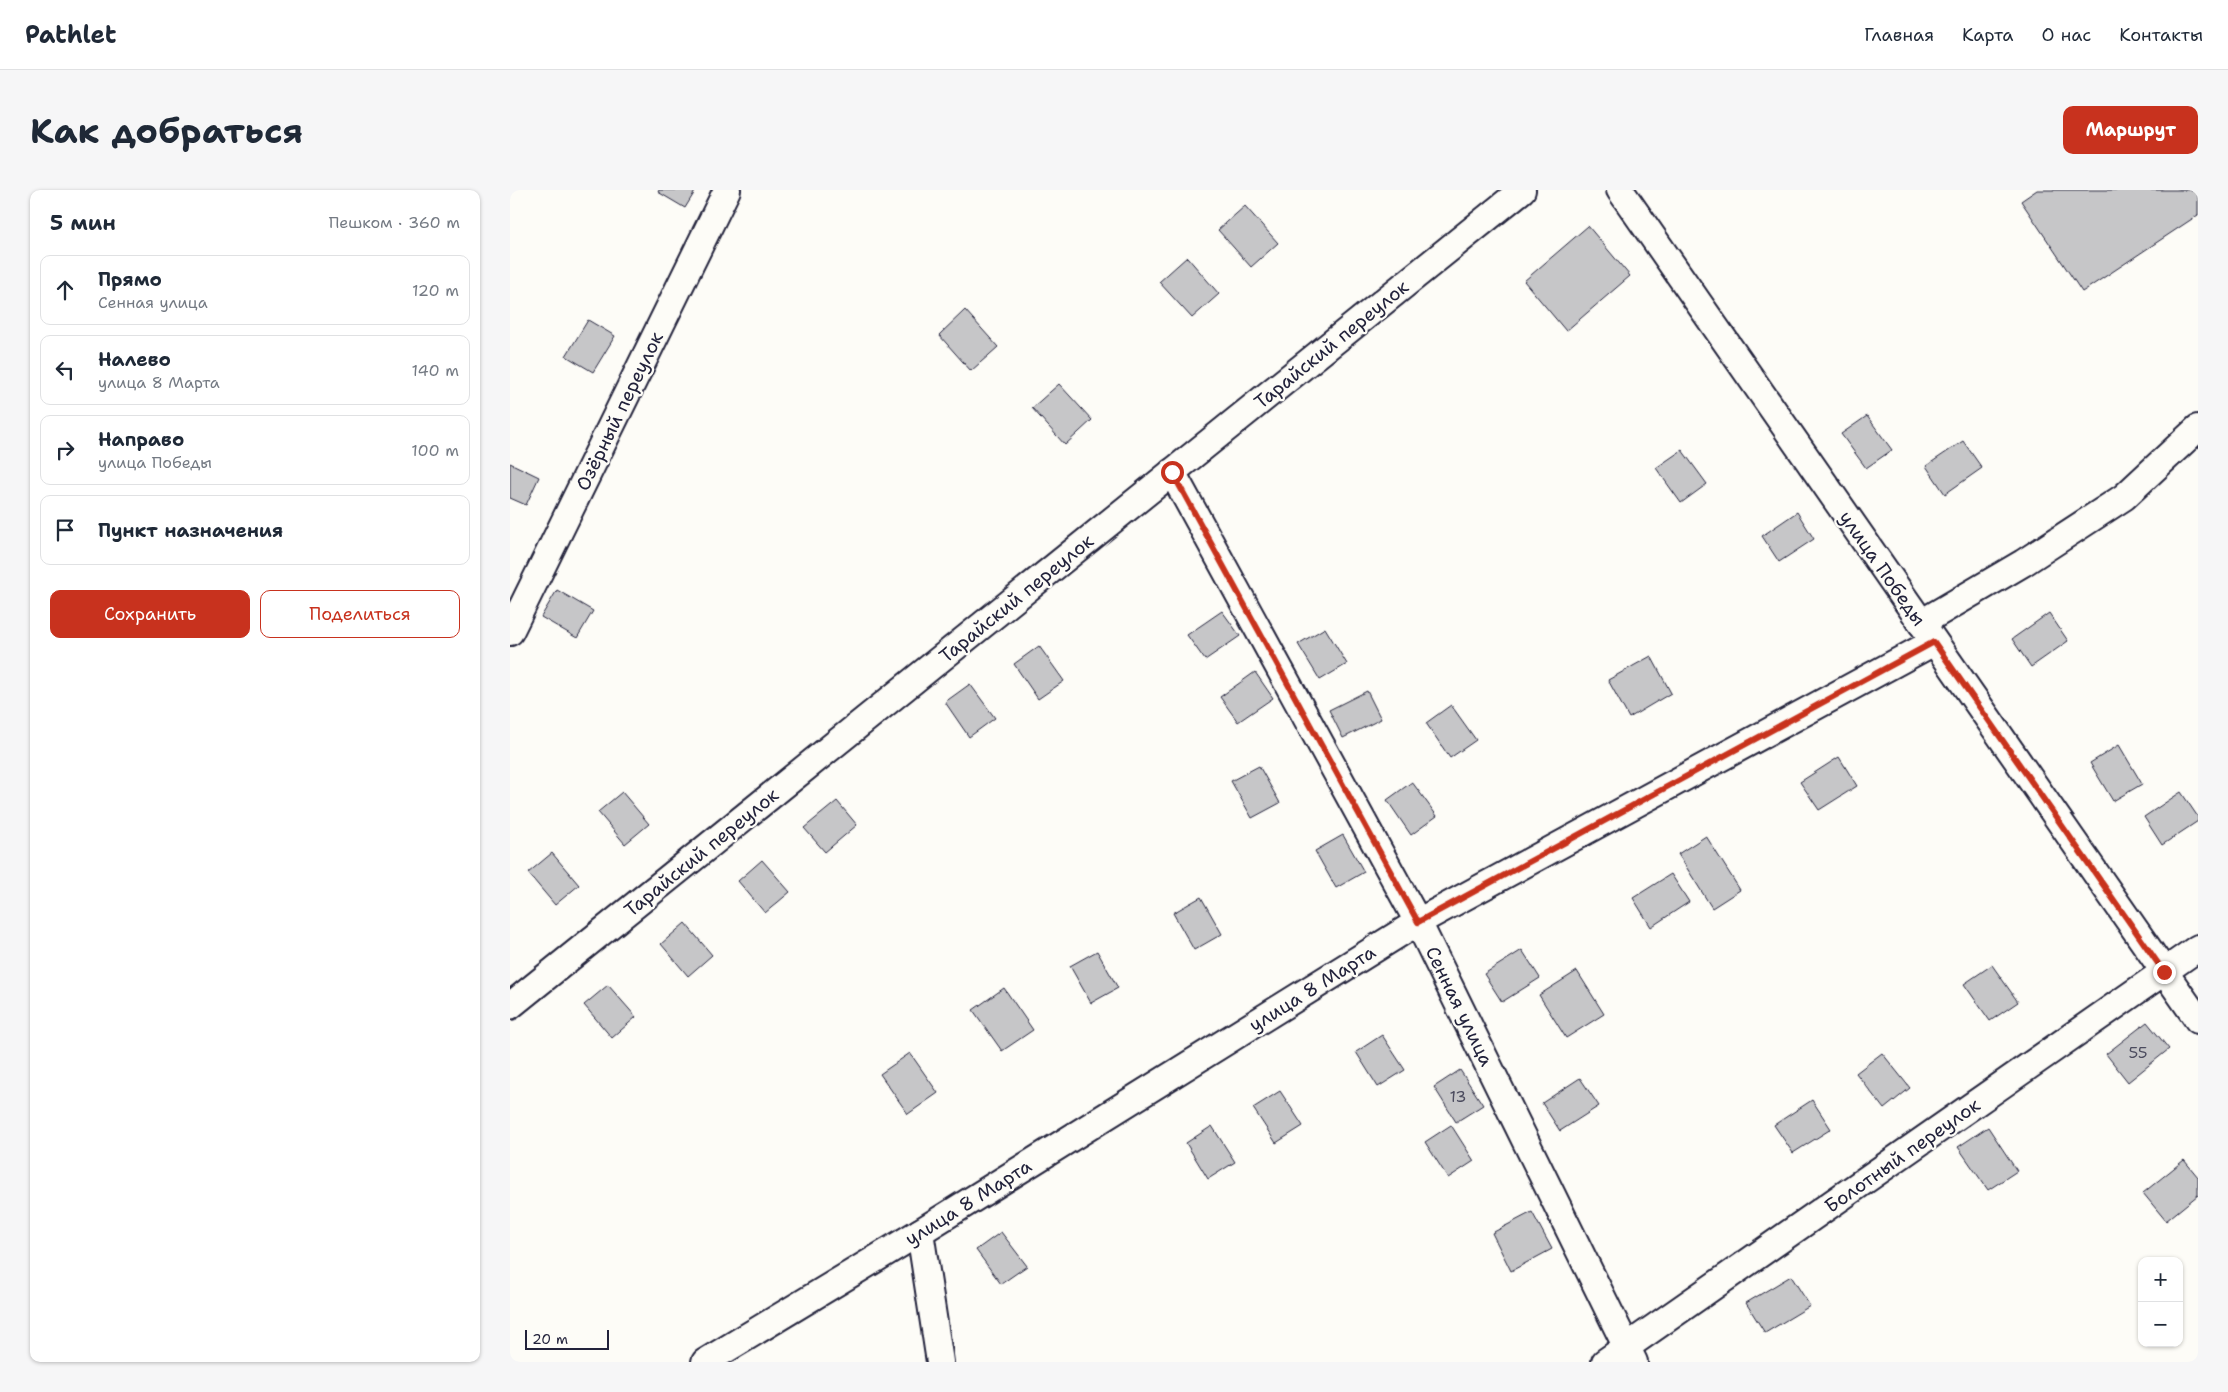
<!DOCTYPE html>
<html lang="ru">
<head>
<meta charset="utf-8">
<style>
	:root { --surface:#fff; --page:#f6f6f7; --text:#1f2937; --muted:#747a83; --line:#e0e1e3; --accent:#c8321e }
	body { margin:0; font-family:"Shantell Sans",sans-serif; background:var(--page); color:var(--text) }
	.controls { position:absolute; right:15px; bottom:15px; display:grid; overflow:hidden; border-radius:10px; box-shadow:0 1px 4px #0004 }
	.controls button { width:45px; height:45px; display:grid; place-items:center; padding:0; border:0; border-bottom:1px solid var(--line); background:var(--surface); color:var(--text); font:25px sans-serif }
	.scale { position:absolute; left:15px; bottom:12px; width:84px; box-sizing:border-box; padding-left:5px; border:2px solid #22223b; border-top:0; font-size:14px; line-height:18px; white-space:nowrap; color:#22223b; -webkit-text-stroke:4px #fdfcf7; paint-order:stroke }
	.stop { position:absolute; width:15px; height:15px; margin:-11px; border:4px solid #c8321e; border-radius:50%; background:#fff }
	.stop.end { background:#c8321e; border-color:#fff; box-shadow:0 1px 5px #0008 }
	.list { margin:0; padding:0; list-style:none }
	h2 { display:flex; justify-content:space-between; align-items:center; height:65px; margin:0; padding:0 20px; font-size:21px }
	h2 small { font-size:16px; font-weight:400; color:var(--muted) }
	.list li { display:grid; grid-template-columns:32px 1fr auto; gap:15px; align-items:center; box-sizing:border-box; height:70px; margin:0 10px 10px; padding:0 10px; border:1px solid var(--line); border-radius:10px }
	.list b { display:block; font-size:19px; white-space:nowrap }
	.list p { margin:0; font-size:16px; white-space:nowrap; color:var(--muted) }
	.list em { font-size:16px; font-style:normal; color:var(--muted) }
	.actions { display:flex; gap:10px; padding:15px 20px }
	.actions a { flex:1; padding:11px 0; border:1px solid var(--accent); border-radius:10px; text-align:center; font-size:18px; color:var(--accent) }
	.actions .main { background:var(--accent); color:#fff }
	.icon { flex:none; width:28px; height:28px; fill:none; stroke:currentColor; stroke-width:2; stroke-linecap:round; stroke-linejoin:round }
	.map { position:relative; flex:none; width:1688px; height:1172px; overflow:hidden; border-radius:10px }
	header { display:flex; align-items:center; gap:30px; box-sizing:border-box; height:70px; padding:0 25px; background:var(--surface); border-bottom:1px solid var(--line) }
	header strong { font-size:24px }
	nav { display:flex; gap:28px; margin-inline-start:auto; font-size:18px }
	.intro { display:flex; align-items:center; justify-content:space-between; box-sizing:border-box; height:120px; padding:0 30px }
	h1 { margin:0; font-size:35px }
	.button { padding:12px 22px; border-radius:10px; background:var(--accent); color:#fff; font-size:18px; font-weight:700 }
	main { display:flex; gap:30px; padding:0 30px }
	aside { flex:1; background:var(--surface); border-radius:10px; box-shadow:0 1px 4px #0004 }
	.map>svg:first-child { display:block }
	.building { fill:#c6c6c8; stroke:#22223b }
	.lines { fill:none; stroke-linecap:round; stroke-linejoin:round }
	.street-casing { stroke:#22223b; stroke-width:30 }
	.street { stroke:#fdfcf7; stroke-width:26 }
	.route { stroke:#c8321e; stroke-width:6 }
	.labels { text-anchor:middle; stroke-width:4.5; stroke-linejoin:round; paint-order:stroke }
	.number-label { font-size:16px; fill:#4b4b5e }
	.street-label { font-size:19px; fill:#22223b; stroke:#fdfcf7 }
</style>
</head>
<body>
<header>
<strong>Pathlet</strong>
<nav><a>Главная</a><a>Карта</a><a>О нас</a><a>Контакты</a></nav>
</header>
<div class="intro"><h1>Как добраться</h1><a class="button">Маршрут</a></div>
<main>
<aside>
<h2>5 мин<small>Пешком · 360 m</small></h2>
<ul class="list">
<li><svg class="icon" aria-label="ahead" viewBox="0 0 24 24"><path d="M12 20V5M6 11l6-6 6 6"/></svg><div><b>Прямо</b><p>Сенная улица</p></div><em>120 m</em></li>
<li><svg class="icon" aria-label="left" viewBox="0 0 24 24"><path d="M17 20v-9H6M10 6l-5 5 5 5"/></svg><div><b>Налево</b><p>улица 8 Марта</p></div><em>140 m</em></li>
<li><svg class="icon" aria-label="right" viewBox="0 0 24 24"><path d="M7 20v-9h11M14 6l5 5-5 5"/></svg><div><b>Направо</b><p>улица Победы</p></div><em>100 m</em></li>
<li><svg class="icon" aria-label="arrive" viewBox="0 0 24 24"><path d="M6 21V4h12l-3 4 3 4H6"/></svg><div><b>Пункт назначения</b></div></li>
</ul>
<div class="actions"><a class="main">Сохранить</a><a>Поделиться</a></div>
</aside>
<div class="map">
<svg width="1688" height="1172" viewBox="0 0 1688 1172">
	<rect width="100%" height="100%" fill="#fdfcf7"/>
	<filter id="ink" filterUnits="userSpaceOnUse"><feTurbulence type="fractalNoise" baseFrequency=".02" numOctaves="2"/><feDisplacementMap in="SourceGraphic" scale="10" xChannelSelector="R" yChannelSelector="G"/><feConvolveMatrix kernelMatrix="1 2 1 2 8 2 1 2 1" color-interpolation-filters="sRGB"/></filter>
	<g filter="url(#ink)">
		<g class="building">
			<path d="M149,0H186L175,18L148,2Z"/>
			<path d="M1527,0H1688V25L1572,102L1511,11Z"/>
			<path d="M735,16L768,53L741,77L708,40Z"/>
			<path d="M1078,36L1120,86L1056,141L1014,91Z"/>
			<path d="M677,67L709,104L682,128L649,92Z"/>
			<path d="M455,120L488,157L461,181L429,145Z"/>
			<path d="M78,130L105,146L83,182L56,166Z"/>
			<path d="M549,194L582,230L555,255L522,218Z"/>
			<path d="M1357,226L1382,260L1356,278L1331,244Z"/>
			<path d="M1453,251L1472,278L1435,304L1416,276Z"/>
			<path d="M1172,260L1197,294L1171,313L1146,278Z"/>
			<path d="M0,273L29,287L16,315L0,308Z"/>
			<path d="M1287,322L1304,349L1269,372L1252,346Z"/>
			<path d="M47,400L83,421L67,448L31,427Z"/>
			<path d="M712,421L730,446L695,470L677,445Z"/>
			<path d="M1539,423L1558,451L1521,477L1502,449Z"/>
			<path d="M815,438L837,474L810,490L788,454Z"/>
			<path d="M529,456L554,491L528,509L504,474Z"/>
			<path d="M1141,466L1161,503L1119,528L1098,490Z"/>
			<path d="M745,482L763,508L728,532L710,507Z"/>
			<path d="M460,494L485,528L459,547L435,512Z"/>
			<path d="M857,501L871,529L833,548L819,520Z"/>
			<path d="M941,515L966,550L940,568L916,533Z"/>
			<path d="M1609,555L1632,594L1603,611L1580,573Z"/>
			<path d="M1329,567L1347,596L1309,620L1290,592Z"/>
			<path d="M749,576L770,613L742,628L721,591Z"/>
			<path d="M902,592L927,626L901,645L877,610Z"/>
			<path d="M112,602L139,634L115,654L88,622Z"/>
			<path d="M1671,602L1688,627V631L1652,655L1634,627Z"/>
			<path d="M327,611L347,635L315,662L294,638Z"/>
			<path d="M833,645L854,682L826,698L805,661Z"/>
			<path d="M1196,646L1230,700L1202,718L1168,664Z"/>
			<path d="M42,663L69,695L45,715L18,683Z"/>
			<path d="M252,670L280,702L255,723L228,691Z"/>
			<path d="M1161,684L1179,712L1141,737L1123,708Z"/>
			<path d="M691,707L712,744L684,760L663,723Z"/>
			<path d="M175,733L202,765L178,786L151,754Z"/>
			<path d="M1012,760L1030,788L992,812L974,784Z"/>
			<path d="M587,761L608,798L581,813L560,776Z"/>
			<path d="M1482,775L1508,812L1480,831L1454,794Z"/>
			<path d="M1067,781L1094,824L1056,848L1029,805Z"/>
			<path d="M98,795L126,827L102,848L74,815Z"/>
			<path d="M494,798L523,840L492,861L463,820Z"/>
			<path d="M1637,832L1659,859L1618,892L1596,864Z"/>
			<path d="M872,845L895,880L868,897L846,862Z"/>
			<path d="M400,863L428,903L398,924L370,884Z"/>
			<path d="M1372,863L1400,898L1374,919L1346,883Z"/>
			<path d="M950,880L973,915L946,932L924,897Z"/>
			<path d="M1070,888L1089,916L1050,941L1032,913Z"/>
			<path d="M770,901L793,936L766,953L743,918Z"/>
			<path d="M1302,910L1321,939L1283,963L1264,935Z"/>
			<path d="M941,935L964,971L938,988L915,952Z"/>
			<path d="M702,936L725,972L698,989L676,953Z"/>
			<path d="M1478,937L1507,981L1478,1000L1448,957Z"/>
			<path d="M1674,970L1688,987V1005L1656,1031L1633,1003Z"/>
			<path d="M1022,1022L1042,1059L1001,1081L982,1043Z"/>
			<path d="M491,1042L517,1076L491,1094L466,1060Z"/>
			<path d="M1281,1086L1300,1116L1255,1143L1236,1113Z"/>
		</g>
		<g class="lines">
			<defs>
				<g id="street">
					<path d="M1110,0L1688,830"/>
					<path d="M662,282L908,732L1124,1172"/>
					<path d="M1411,433L1513,373L1614,307L1688,238"/>
					<path d="M0,442L217,0"/>
					<path d="M0,816L1012,0"/>
					<path d="M410,1042L430,1172"/>
					<path d="M195,1172L410,1042L908,732L1424,452"/>
					<path d="M1095,1172L1688,758"/>
				</g>
			</defs>
			<use href="#street" class="street-casing"/>
			<use href="#street" class="street"/>
		</g>
	</g>
	<g class="lines" filter="url(#ink)">
		<path class="route" d="M662,282L908,732L1424,452L1654,782"/>
	</g>
	<g class="labels">
		<g class="number-label">
			<text x="1628" y="868">55</text>
			<text x="948" y="912">13</text>
		</g>
		<g class="street-label">
			<text transform="translate(821 154) rotate(-39)" y="7">Тарайский переулок</text>
			<text transform="translate(109 221) rotate(-64)" y="7">Озёрный переулок</text>
			<text transform="translate(1373 378) rotate(55)" y="7">улица Победы</text>
			<text transform="translate(506 408) rotate(-39)" y="7">Тарайский переулок</text>
			<text transform="translate(191 662) rotate(-39)" y="7">Тарайский переулок</text>
			<text transform="translate(802 798) rotate(-32)" y="7">улица 8 Марта</text>
			<text transform="translate(950 816) rotate(64)" y="7">Сенная улица</text>
			<text transform="translate(1392 965) rotate(-35)" y="7">Болотный переулок</text>
			<text transform="translate(458 1012) rotate(-32)" y="7">улица 8 Марта</text>
		</g>
	</g>
</svg>
<div class="controls">
<button>+</button>
<button>−</button>
</div>
<div class="scale">20 m</div>
<div class="stop" style="left:662px;top:282px"></div>
<div class="stop end" style="left:1654px;top:782px"></div>
</div>
</main>
</body>
</html>
